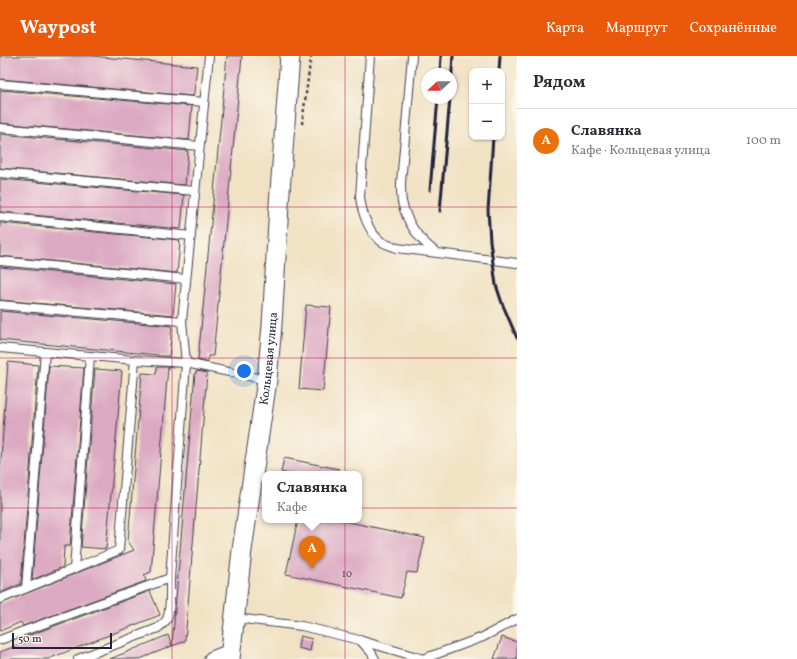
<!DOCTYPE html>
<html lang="ru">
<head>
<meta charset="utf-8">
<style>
	:root { --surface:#fff; --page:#f2f2f3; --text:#2b2b33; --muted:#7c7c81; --line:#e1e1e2; --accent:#ea580c }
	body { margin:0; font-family:Vollkorn,serif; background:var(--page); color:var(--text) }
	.controls { position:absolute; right:12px; top:12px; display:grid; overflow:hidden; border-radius:8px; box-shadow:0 1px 3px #0004 }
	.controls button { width:36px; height:36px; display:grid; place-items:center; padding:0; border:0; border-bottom:1px solid var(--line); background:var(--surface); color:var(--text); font:20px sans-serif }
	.compass { position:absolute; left:421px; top:12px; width:36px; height:36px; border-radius:50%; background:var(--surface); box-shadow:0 1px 3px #0004; rotate:248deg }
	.scale { position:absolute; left:12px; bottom:10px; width:100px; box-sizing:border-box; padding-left:4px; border:2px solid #22223b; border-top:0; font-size:11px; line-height:14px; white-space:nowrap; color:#22223b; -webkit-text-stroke:3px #fbf7ec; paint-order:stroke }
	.you { position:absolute; left:244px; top:315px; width:14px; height:14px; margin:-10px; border:3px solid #fff; border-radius:50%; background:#1a73e8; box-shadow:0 0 0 6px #1a73e833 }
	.badge { display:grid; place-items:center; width:26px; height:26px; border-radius:50%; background:var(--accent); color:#fff; font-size:13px; font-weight:700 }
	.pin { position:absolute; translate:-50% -33px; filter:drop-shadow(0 1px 2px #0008) }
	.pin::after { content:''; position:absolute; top:21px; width:14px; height:12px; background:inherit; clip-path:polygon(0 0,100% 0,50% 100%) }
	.popup { position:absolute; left:262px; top:415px; width:100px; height:52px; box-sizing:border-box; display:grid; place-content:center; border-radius:8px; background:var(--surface); filter:drop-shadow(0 1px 3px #0005); font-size:13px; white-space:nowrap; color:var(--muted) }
	.popup b { font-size:15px; color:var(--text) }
	.popup::after { content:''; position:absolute; left:50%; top:100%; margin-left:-8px; border:8px solid transparent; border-top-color:var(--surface) }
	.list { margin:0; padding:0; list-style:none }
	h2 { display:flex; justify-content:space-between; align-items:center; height:52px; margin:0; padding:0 16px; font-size:17px }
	h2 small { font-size:13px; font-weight:400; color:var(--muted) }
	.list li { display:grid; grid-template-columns:26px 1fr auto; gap:12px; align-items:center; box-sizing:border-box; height:64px; padding:0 16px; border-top:1px solid var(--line) }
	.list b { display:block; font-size:15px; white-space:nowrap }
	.list p { margin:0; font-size:13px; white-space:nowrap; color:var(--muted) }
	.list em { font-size:13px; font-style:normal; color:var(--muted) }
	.map { position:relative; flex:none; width:517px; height:603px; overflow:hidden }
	header { display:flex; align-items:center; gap:24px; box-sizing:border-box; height:56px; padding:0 20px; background:var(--accent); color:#fff }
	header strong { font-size:19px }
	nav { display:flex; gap:22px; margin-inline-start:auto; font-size:14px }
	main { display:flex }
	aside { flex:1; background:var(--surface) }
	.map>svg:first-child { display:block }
	.building { fill:#dca9c2 }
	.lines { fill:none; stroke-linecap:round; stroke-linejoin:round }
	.service-casing { stroke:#413f50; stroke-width:10 }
	.minor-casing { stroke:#413f50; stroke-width:17 }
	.tertiary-casing { stroke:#413f50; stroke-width:21 }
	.path { stroke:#413f50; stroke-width:2.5; stroke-dasharray:3 3; stroke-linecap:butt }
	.service { stroke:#fff; stroke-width:8 }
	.minor { stroke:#fff; stroke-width:15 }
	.tertiary { stroke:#fff; stroke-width:19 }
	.rail { stroke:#22223b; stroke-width:3 }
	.grid { fill:none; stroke:#c2185b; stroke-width:1; stroke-opacity:0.55 }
	.labels { text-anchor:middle; stroke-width:3.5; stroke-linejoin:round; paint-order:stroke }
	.number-label { font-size:10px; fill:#50445d }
	.street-label { font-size:12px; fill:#22223b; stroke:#fbf7ec }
</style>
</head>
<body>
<header>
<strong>Waypost</strong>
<nav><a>Карта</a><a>Маршрут</a><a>Сохранённые</a></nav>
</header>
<main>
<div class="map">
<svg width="517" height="603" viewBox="0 0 517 603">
	<rect width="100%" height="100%" fill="#fbf7ec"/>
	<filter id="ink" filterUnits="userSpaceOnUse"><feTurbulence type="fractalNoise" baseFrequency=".025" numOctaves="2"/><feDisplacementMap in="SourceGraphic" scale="8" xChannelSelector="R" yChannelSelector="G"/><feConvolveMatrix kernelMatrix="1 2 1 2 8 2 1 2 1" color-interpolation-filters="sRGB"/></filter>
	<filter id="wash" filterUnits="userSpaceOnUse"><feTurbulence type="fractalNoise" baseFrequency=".012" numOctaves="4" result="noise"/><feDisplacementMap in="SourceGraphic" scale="16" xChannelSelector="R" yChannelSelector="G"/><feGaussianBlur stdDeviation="0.9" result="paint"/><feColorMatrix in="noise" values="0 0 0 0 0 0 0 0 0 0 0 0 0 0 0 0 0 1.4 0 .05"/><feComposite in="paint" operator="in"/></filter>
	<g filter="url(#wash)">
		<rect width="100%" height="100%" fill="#f1e2c4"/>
		<g id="blocks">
			<g class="building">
				<path d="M0,0H92L197,10L194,36L193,40L0,23Z"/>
				<path d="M227,0H242L213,300H208V306L198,304Z"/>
				<path d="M0,34L192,50L189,84L0,67Z"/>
				<path d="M0,78L188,95L185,129L0,112Z"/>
				<path d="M0,123L184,139L181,173L0,156Z"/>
				<path d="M0,167L180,184L179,187H180L177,217L0,200Z"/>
				<path d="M0,211L176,228L173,259L0,244Z"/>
				<path d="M306,249L331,251L323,335L299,333Z"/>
				<path d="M0,255L172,270L169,300H158V299L0,284Z"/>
				<path d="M8,306L38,309L21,528L0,537V417Z"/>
				<path d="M49,310L84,312L70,490H64L63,511L32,524Z"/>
				<path d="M157,311H168L151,516L144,519L146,525L23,570L21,566L0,575V548L134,494L128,485L142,317L156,318Z"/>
				<path d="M95,313L122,315L106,493L81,491Z"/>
				<path d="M197,315L207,317L185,585L172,590L195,317H196Z"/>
				<path d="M284,402L339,413V418H289L281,416Z"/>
				<path d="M298,464H339L425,482L417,517L407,516L401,542L286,518Z"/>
				<path d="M150,535L160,559L48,603H0V596L29,585L27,580Z"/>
				<path d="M168,579L172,590L140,603H110Z"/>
				<path d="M300,580L312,583L310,595L298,592Z"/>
				<path d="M502,581L517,586V603H494Z"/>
			</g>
		</g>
	</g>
	<g filter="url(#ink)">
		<use href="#blocks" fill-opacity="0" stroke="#413f50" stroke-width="1"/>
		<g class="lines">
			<defs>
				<g id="service">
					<path d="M370,0L360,141C362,156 368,176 382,186C387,189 392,190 397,192L517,207"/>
					<path d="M412,0L401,127C401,134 401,140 402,146C407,167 419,184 436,196"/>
					<path d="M0,28L204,46"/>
					<path d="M0,72L199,90"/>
					<path d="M0,117L195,135"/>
					<path d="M0,161L191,180"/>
					<path d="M0,205L186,223"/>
					<path d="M0,249L182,265"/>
					<path d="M0,292L135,304L186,307L267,324"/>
					<path d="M74,513L90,300"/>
					<path d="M26,532L45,296"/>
					<path d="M0,543L119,494L135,304"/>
					<path d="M235,562L302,570L359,584L424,603"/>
					<path d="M0,584L21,576L170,522"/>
					<path d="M360,584L371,596L375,603"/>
					<path d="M78,603L158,572C161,569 165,567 167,563C171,554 170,532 170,522L186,307L182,265L209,0"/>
					<path d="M423,603L483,581L517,563"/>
				</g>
				<path id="minor" d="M212,603L230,596"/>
				<g id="tertiary">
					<path id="s1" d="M230,603L242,494L267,324L272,269L279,149L290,0"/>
				</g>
			</defs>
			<use href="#service" class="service-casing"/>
			<use href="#minor" class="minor-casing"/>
			<use href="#tertiary" class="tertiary-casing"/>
			<path class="path" d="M302,68L311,0"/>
			<use href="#service" class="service"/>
			<use href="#minor" class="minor"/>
			<use href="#tertiary" class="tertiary"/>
			<g class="rail">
				<path d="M499,15L500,0"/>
				<path d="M440,18L441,0"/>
				<path d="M451,29L453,0"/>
				<path d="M493,81L489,141L488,154L490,185L496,229L502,247L517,282"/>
				<path d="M430,134L438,42"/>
				<path d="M440,155L450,42"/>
			</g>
		</g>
	</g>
	<path class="grid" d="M172,0V603M345,0V603M0,151H517M0,302H517M0,452H517"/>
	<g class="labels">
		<g class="number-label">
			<text x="347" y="521">10</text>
		</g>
		<g class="street-label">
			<text dy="4" stroke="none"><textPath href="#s1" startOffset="303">Кольцевая улица</textPath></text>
		</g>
	</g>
</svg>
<div class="controls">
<button>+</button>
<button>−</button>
</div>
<svg class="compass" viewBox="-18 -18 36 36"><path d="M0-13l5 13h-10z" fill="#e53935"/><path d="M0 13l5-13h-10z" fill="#7c7c81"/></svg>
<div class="scale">50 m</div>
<div class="you"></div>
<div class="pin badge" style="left:312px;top:513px;background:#e8710a">A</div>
<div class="popup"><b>Славянка</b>Кафе</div>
</div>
<aside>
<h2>Рядом<small></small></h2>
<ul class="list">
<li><span class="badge" style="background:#e8710a">A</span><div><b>Славянка</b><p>Кафе · Кольцевая улица</p></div><em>100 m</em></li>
</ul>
</aside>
</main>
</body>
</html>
